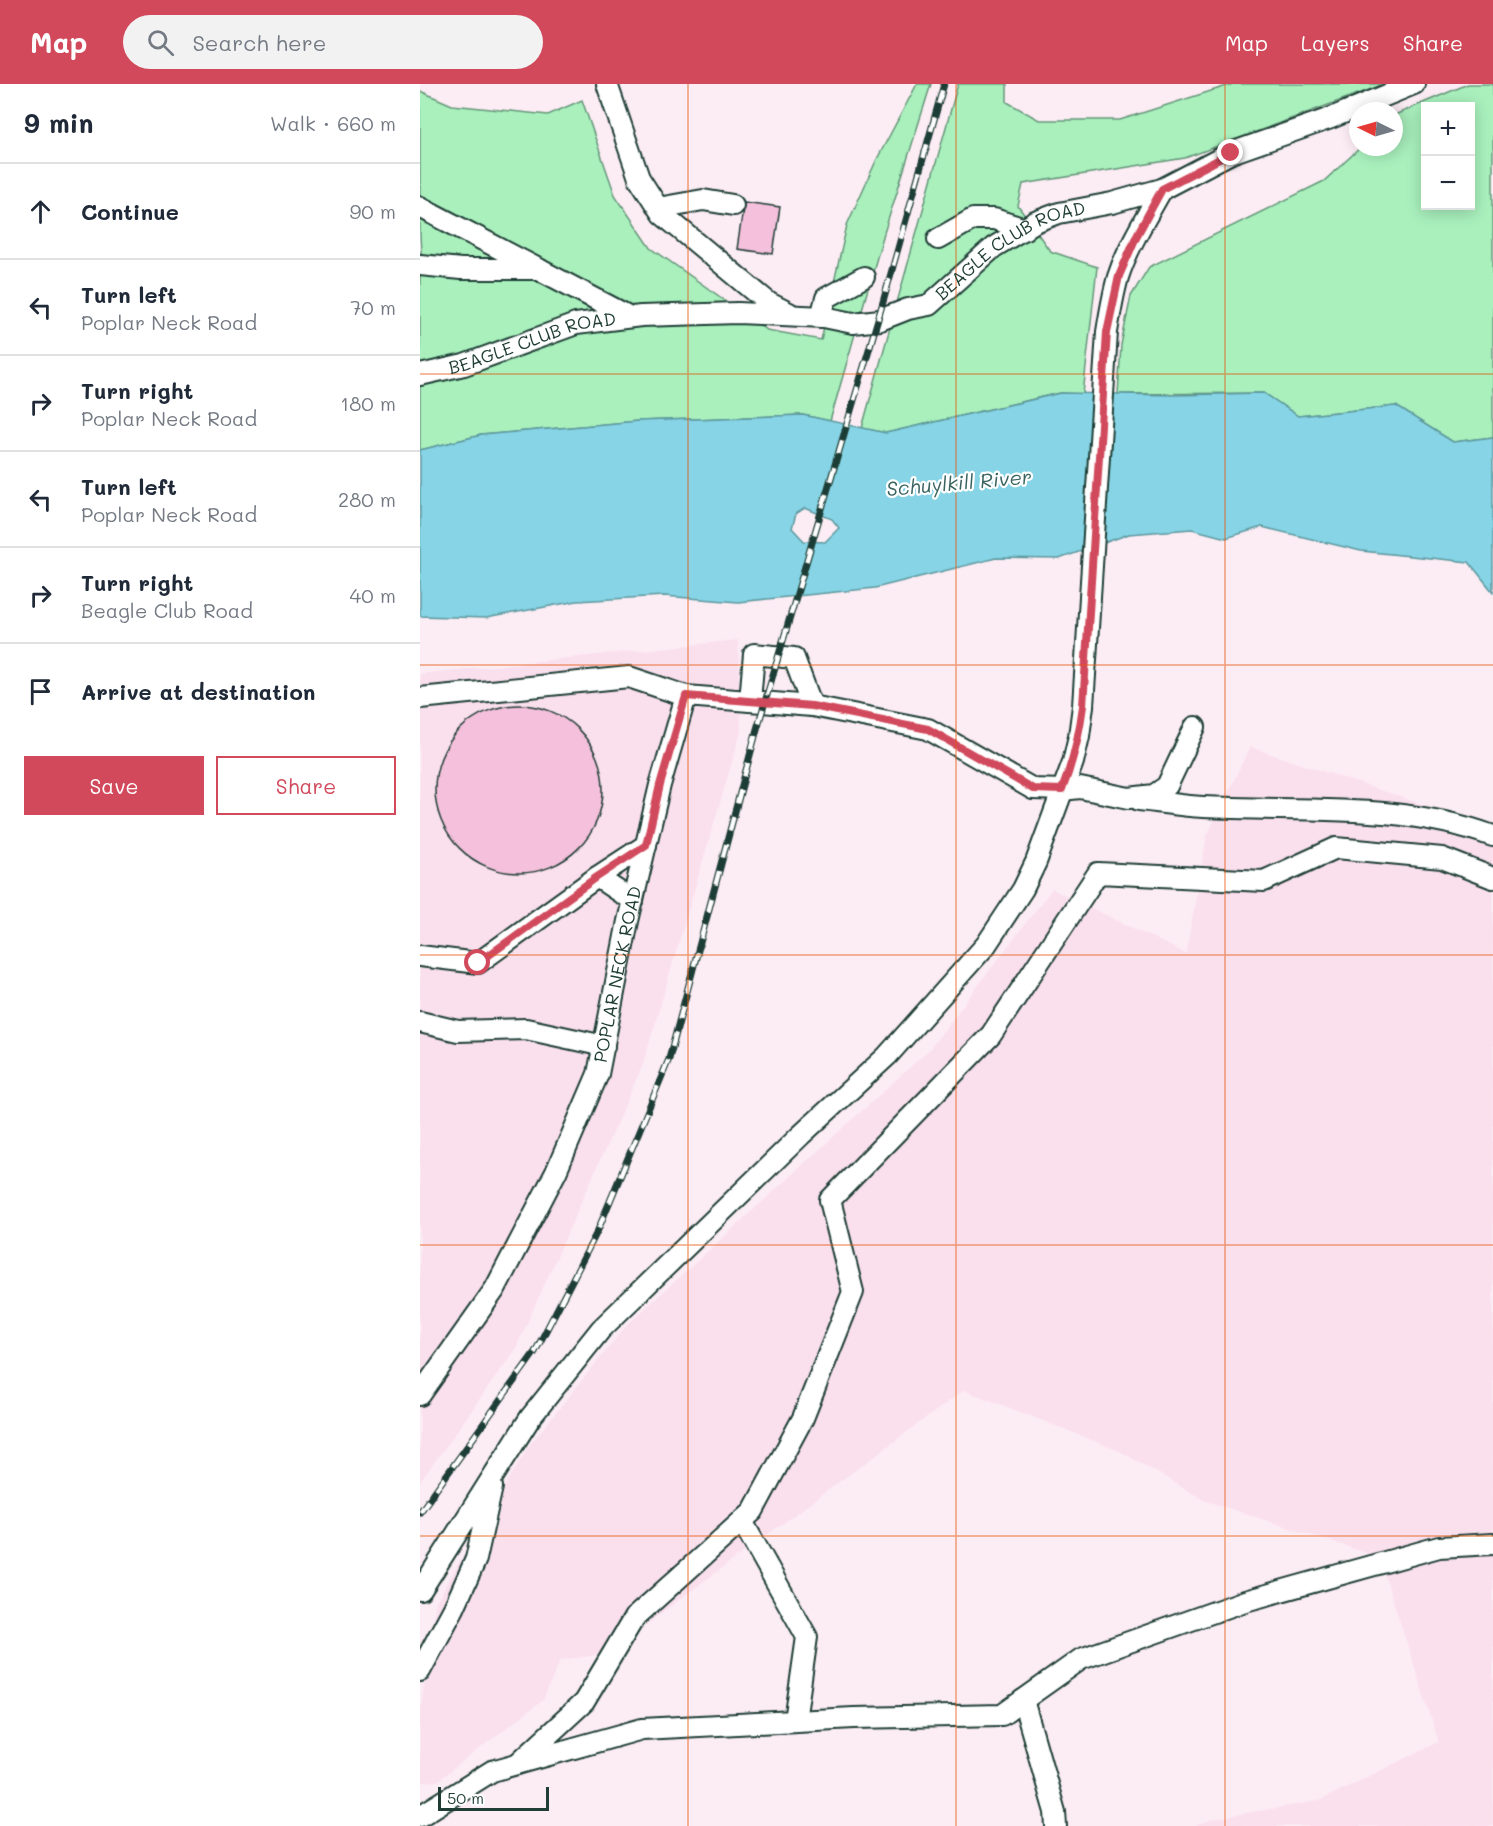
<!DOCTYPE html>
<html lang="en">
<head>
<meta charset="utf-8">
<style>
	:root { --surface:#fff; --page:#f2f2f3; --text:#1f2937; --muted:#747a83; --line:#e0e1e3; --accent:#d1495b }
	body { margin:0; font-family:Mali,sans-serif; background:var(--page); color:var(--text) }
	.controls { position:absolute; right:18px; top:18px; display:grid; overflow:hidden; border-radius:0px; box-shadow:0 3px 15px #0003 }
	.controls button { width:54px; height:54px; display:grid; place-items:center; padding:0; border:0; border-bottom:2px solid var(--line); background:var(--surface); color:var(--text); font:30px sans-serif }
	.compass { position:absolute; left:929px; top:18px; width:54px; height:54px; border-radius:50%; background:var(--surface); box-shadow:0 3px 15px #0003; rotate:275deg }
	.scale { position:absolute; left:18px; bottom:15px; width:111px; box-sizing:border-box; padding-left:6px; border:3px solid #1f3d34; border-top:0; font-size:16px; line-height:21px; white-space:nowrap; color:#1f3d34; -webkit-text-stroke:4px #fff; paint-order:stroke }
	.stop { position:absolute; width:18px; height:18px; margin:-14px; border:4px solid #d1495b; border-radius:50%; background:#fff }
	.stop.end { background:#d1495b; border-color:#fff; box-shadow:0 2px 6px #0008 }
	.list { margin:0; padding:0; list-style:none }
	h2 { display:flex; justify-content:space-between; align-items:center; height:78px; margin:0; padding:0 24px; font-size:26px }
	h2 small { font-size:20px; font-weight:400; color:var(--muted) }
	.list li { display:grid; grid-template-columns:39px 1fr auto; gap:18px; align-items:center; box-sizing:border-box; height:96px; padding:0 24px; border-top:2px solid var(--line) }
	.list b { display:block; font-size:22px; white-space:nowrap }
	.list p { margin:0; font-size:20px; white-space:nowrap; color:var(--muted) }
	.list em { font-size:20px; font-style:normal; color:var(--muted) }
	.actions { display:flex; gap:12px; padding:18px 24px }
	.actions a { flex:1; padding:14px 0; border:2px solid var(--accent); border-radius:0px; text-align:center; font-size:21px; color:var(--accent) }
	.actions .main { background:var(--accent); color:#fff }
	.icon { flex:none; width:33px; height:33px; fill:none; stroke:currentColor; stroke-width:2; stroke-linecap:round; stroke-linejoin:round }
	.map { position:relative; flex:none; width:1073px; height:1742px; overflow:hidden }
	header { display:flex; align-items:center; gap:36px; box-sizing:border-box; height:84px; padding:0 30px; background:var(--accent); color:#fff }
	header strong { font-size:28px }
	nav { display:flex; gap:33px; margin-inline-start:auto; font-size:21px }
	.search { width:420px; height:54px; background:var(--page); display:flex; align-items:center; gap:15px; box-sizing:border-box; padding:0 21px; border-radius:33px; color:var(--muted); font-size:22px }
	main { display:flex }
	aside { flex:1; background:var(--surface) }
	.map>svg:first-child { display:block }
	.built { fill:#fadfed }
	.green { fill:#a9f0bd; stroke:#649678; stroke-width:1.5; fill-rule:evenodd }
	.water { fill:#86d4e5; stroke:#5d989e; stroke-width:1.5; fill-rule:evenodd }
	.building { fill:#f4c0dc; stroke:#1f3d34; stroke-width:1.5 }
	.lines { fill:none; stroke-linecap:round; stroke-linejoin:round }
	.minor-casing { stroke:#1f3d34; stroke-width:24 }
	.minor { stroke:#fff; stroke-width:20 }
	.rail-casing { stroke:#1f3d34; stroke-width:7 }
	.rail { stroke:#fff; stroke-width:4.5; stroke-dasharray:14; stroke-linecap:butt }
	.route { stroke:#d1495b; stroke-width:8 }
	.grid { fill:none; stroke:#e8590c; stroke-width:1.5; stroke-opacity:0.55 }
	.labels { text-anchor:middle; stroke-width:4.5; stroke-linejoin:round; paint-order:stroke }
	.street-label { font-size:18px; fill:#1f3d34; stroke:#fff }
	.water-label { font-size:20px; font-style:italic; fill:#396360; stroke:#fff }
</style>
</head>
<body>
<header>
<strong>Map</strong>
<div class="search"><svg class="icon" aria-label="search" viewBox="0 0 24 24"><circle cx="10" cy="10" r="6"/><path d="M15 15l6 6"/></svg>Search here</div>
<nav><a>Map</a><a>Layers</a><a>Share</a></nav>
</header>
<main>
<aside>
<h2>9 min<small>Walk · 660 m</small></h2>
<ul class="list">
<li><svg class="icon" aria-label="ahead" viewBox="0 0 24 24"><path d="M12 20V5M6 11l6-6 6 6"/></svg><div><b>Continue</b></div><em>90 m</em></li>
<li><svg class="icon" aria-label="left" viewBox="0 0 24 24"><path d="M17 20v-9H6M10 6l-5 5 5 5"/></svg><div><b>Turn left</b><p>Poplar Neck Road</p></div><em>70 m</em></li>
<li><svg class="icon" aria-label="right" viewBox="0 0 24 24"><path d="M7 20v-9h11M14 6l5 5-5 5"/></svg><div><b>Turn right</b><p>Poplar Neck Road</p></div><em>180 m</em></li>
<li><svg class="icon" aria-label="left" viewBox="0 0 24 24"><path d="M17 20v-9H6M10 6l-5 5 5 5"/></svg><div><b>Turn left</b><p>Poplar Neck Road</p></div><em>280 m</em></li>
<li><svg class="icon" aria-label="right" viewBox="0 0 24 24"><path d="M7 20v-9h11M14 6l5 5-5 5"/></svg><div><b>Turn right</b><p>Beagle Club Road</p></div><em>40 m</em></li>
<li><svg class="icon" aria-label="arrive" viewBox="0 0 24 24"><path d="M6 21V4h12l-3 4 3 4H6"/></svg><div><b>Arrive at destination</b></div></li>
</ul>
<div class="actions"><a class="main">Save</a><a>Share</a></div>
</aside>
<div class="map">
<svg width="1073" height="1742" viewBox="0 0 1073 1742">
	<rect width="100%" height="100%" fill="#fcecf4"/>
	<filter id="ink" filterUnits="userSpaceOnUse"><feTurbulence type="fractalNoise" baseFrequency=".0167" numOctaves="2"/><feDisplacementMap in="SourceGraphic" scale="12" xChannelSelector="R" yChannelSelector="G"/><feConvolveMatrix kernelMatrix="1 2 1 2 8 2 1 2 1" color-interpolation-filters="sRGB"/></filter>
	<g filter="url(#ink)">
		<g class="built">
			<path d="M318,556L321,647L223,980L95,1266L0,1398V590Z"/>
			<path d="M830,663L1073,744V1742H776L793,1735L899,1717L1019,1658L959,1473L784,1416L700,1367L544,1306L185,1570L140,1576L123,1616L17,1697L0,1698V1631L16,1518L109,1362L206,1242L509,966L632,805L766,870L787,752Z"/>
		</g>
		<g class="green">
			<path d="M497,0H511L464,149L410,337L383,331L218,337L61,351L0,366V185L2,180L0,152V7L32,21L128,31L162,16L195,111L231,164L347,246L401,256L427,141L456,77Z"/>
			<path d="M538,0H587V18L619,36H700L813,0H965L765,74L603,100L598,122L630,167L677,183L663,310L640,309L466,349L442,344Z"/>
			<path d="M1048,0H1073V353L1033,358L976,322L878,332L844,309L698,310L701,261L711,212L729,183L904,97L941,63H974V33L977,30ZM1006,22H1050V122H1006Z"/>
		</g>
		<path class="water" d="M641,309L754,311L844,309L878,332L976,322L1033,358L1073,353V508L1049,478L941,467L842,443L806,454L772,445L709,450L639,475L576,474L455,504L318,518L244,512L157,517L66,534L0,532V366L61,351L218,337L383,331L466,349ZM385,424L412,435L419,444L405,458L384,457L372,444L376,430Z"/>
		<g class="building">
			<path d="M324,118L360,123L353,170L317,165Z"/>
			<circle cx="99" cy="705" r="84"/>
		</g>
		<g class="lines">
			<defs>
				<g id="minor">
					<path d="M187,0L219,94L242,130L349,219L369,229"/>
					<path d="M0,123L210,233"/>
					<path d="M238,124L283,116L313,121"/>
					<path d="M518,155L553,135H574L605,145"/>
					<path d="M0,181L41,185H119"/>
					<path d="M401,233L406,214L444,193"/>
					<path id="s1" d="M0,291L44,281L156,240L221,232L318,229L404,233L433,239L460,236L488,225L509,221L574,163L615,138L639,129L692,119L742,105L811,69L911,34L994,0"/>
					<path d="M0,614L209,593L266,612"/>
					<path d="M330,617L334,570L374,574L392,622"/>
					<path d="M719,716C740,718 762,722 783,723C879,728 981,718 1073,752"/>
					<path d="M177,793L213,817"/>
					<path d="M0,872L58,879L177,793L226,761"/>
					<path d="M0,938L38,947L106,945L184,962"/>
					<path id="s2" d="M0,1311L75,1205L136,1088L178,990L208,837L240,701L266,612L392,622L508,645L613,705L642,706L660,704L709,714L734,711L747,702L775,643"/>
					<path d="M322,1437L387,1553L375,1637"/>
					<path d="M1,1506L110,1334L181,1245L381,1051L467,972L566,861L603,805L616,778L653,678L659,652L663,622L687,248C690,229 693,211 698,193C708,162 726,134 742,105"/>
					<path d="M0,1587L34,1524L56,1475L72,1403"/>
					<path d="M603,1616L635,1728L636,1742"/>
					<path d="M97,1680L164,1618L214,1534L333,1427L383,1334L433,1208L410,1116L571,951L678,789L844,797L916,764L1022,774L1073,794"/>
					<path d="M0,1732L72,1687L222,1645L434,1634L582,1631L661,1575L825,1517L1019,1463L1073,1460"/>
				</g>
			</defs>
			<use href="#minor" class="minor-casing"/>
			<use href="#minor" class="minor"/>
			<defs>
				<path id="rail" d="M0,1428L115,1268L178,1146L249,975L337,645L463,218L524,0"/>
			</defs>
			<use href="#rail" class="rail-casing"/>
			<use href="#rail" class="rail"/>
		</g>
	</g>
	<g class="lines" filter="url(#ink)">
		<path class="route" d="M58,879L177,793L226,761L240,701L266,612L392,622L508,645L613,705L642,706C653,678 659,652 663,622L687,248L699,192L716,153L742,105L811,69"/>
	</g>
	<path class="grid" d="M268,0V1742M536,0V1742M805,0V1742M0,290H1073M0,581H1073M0,871H1073M0,1161H1073M0,1452H1073"/>
	<g class="labels">
		<g class="street-label">
			<text dy="6" stroke="none"><textPath href="#s1" startOffset="621">BEAGLE CLUB ROAD</textPath></text>
			<text dy="6" stroke="none"><textPath href="#s1" startOffset="117">BEAGLE CLUB ROAD</textPath></text>
			<text dy="6" stroke="none"><textPath href="#s2" startOffset="470">POPLAR NECK ROAD</textPath></text>
		</g>
		<g class="water-label">
			<text transform="translate(539 399) rotate(-5)" y="7">Schuylkill River</text>
		</g>
	</g>
</svg>
<div class="controls">
<button>+</button>
<button>−</button>
</div>
<svg class="compass" viewBox="-18 -18 36 36"><path d="M0-13l5 13h-10z" fill="#e53935"/><path d="M0 13l5-13h-10z" fill="#747a83"/></svg>
<div class="scale">50 m</div>
<div class="stop" style="left:58px;top:879px"></div>
<div class="stop end" style="left:811px;top:69px"></div>
</div>
</main>
</body>
</html>
